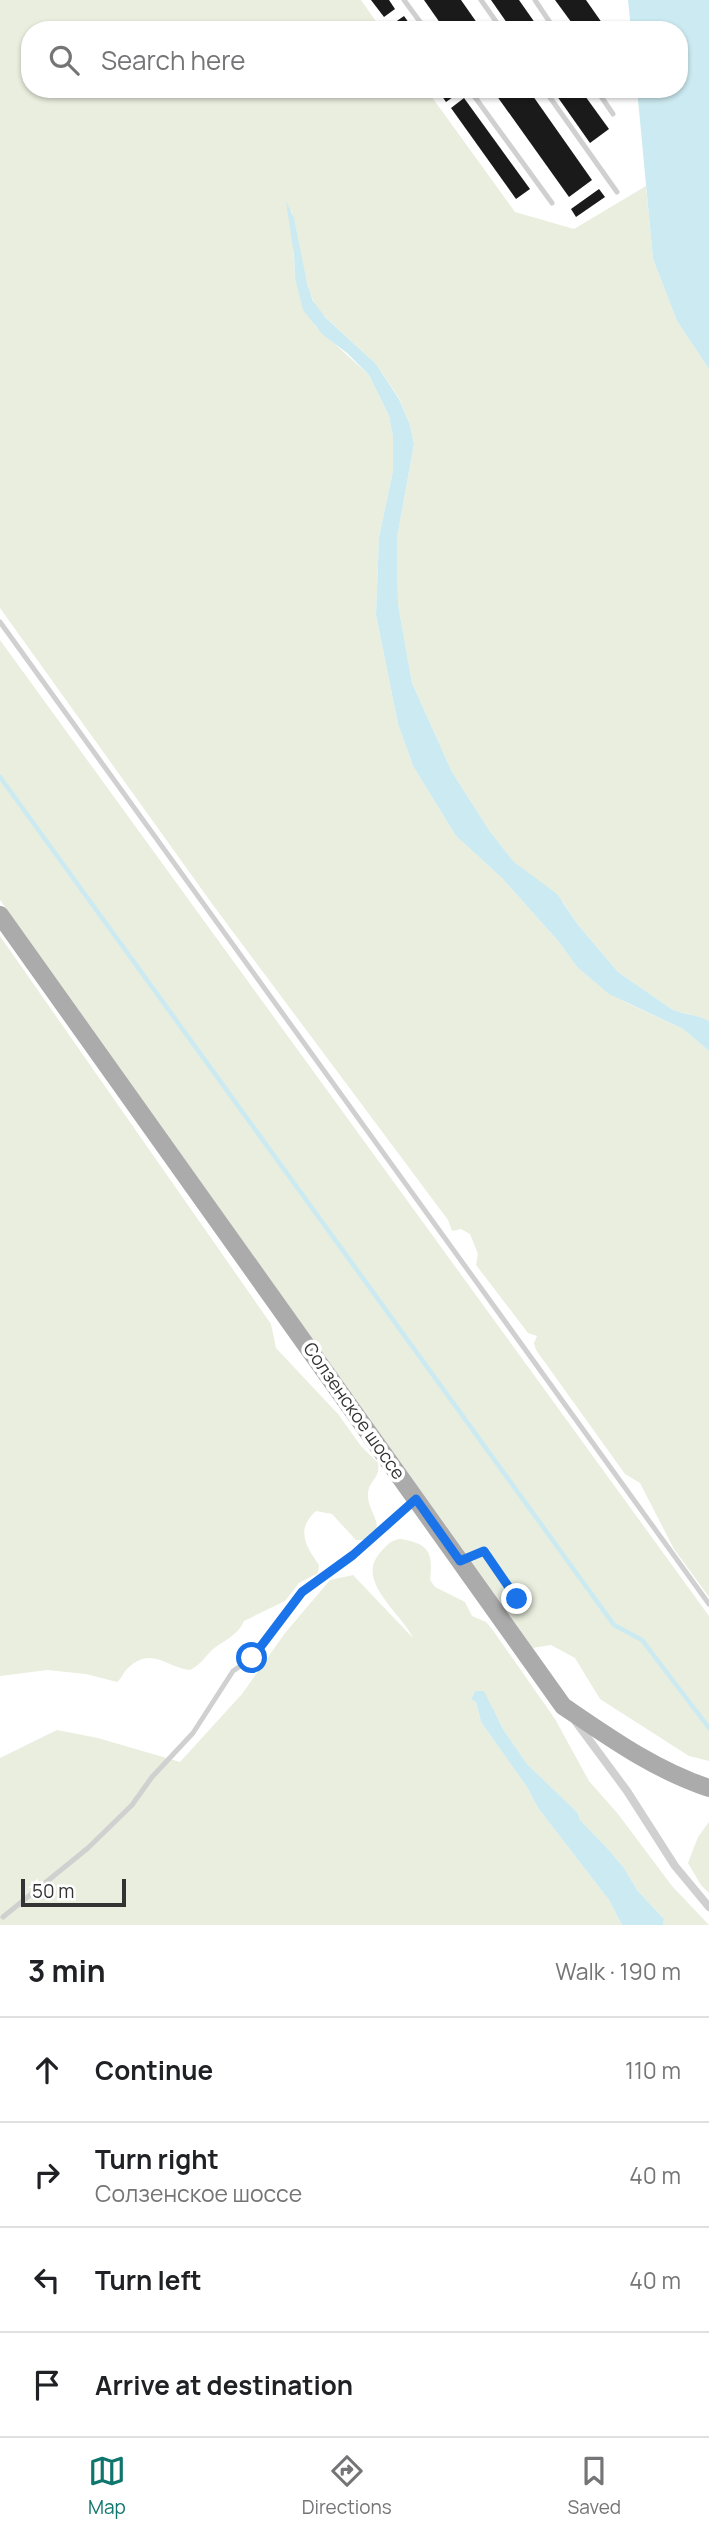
<!DOCTYPE html>
<html lang="en">
<head>
<meta charset="utf-8">
<style>
	:root { --surface:#fff; --page:#f6f6f6; --text:#202124; --muted:#757577; --line:#e0e0e0; --accent:#0f766e }
	body { margin:0; font-family:Manrope,sans-serif; background:var(--page); color:var(--text) }
	.scale { position:absolute; left:21px; bottom:18px; width:105px; box-sizing:border-box; padding-left:7px; border:4px solid #333; border-top:0; font-size:19px; line-height:24px; white-space:nowrap; color:#333; -webkit-text-stroke:5px #fff; paint-order:stroke }
	.stop { position:absolute; width:21px; height:21px; margin:-16px; border:5px solid #1a73e8; border-radius:50%; background:#fff }
	.stop.end { background:#1a73e8; border-color:#fff; box-shadow:0 2px 7px #0008 }
	.list { margin:0; padding:0; list-style:none }
	h2 { display:flex; justify-content:space-between; align-items:center; height:91px; margin:0; padding:0 28px; font-size:30px }
	h2 small { font-size:23px; font-weight:400; color:var(--muted) }
	.list li { display:grid; grid-template-columns:46px 1fr auto; gap:21px; align-items:center; box-sizing:border-box; height:105px; padding:0 28px; border-top:2px solid var(--line) }
	.list b { display:block; font-size:26px; white-space:nowrap }
	.list p { margin:0; font-size:23px; white-space:nowrap; color:var(--muted) }
	.list em { font-size:23px; font-style:normal; color:var(--muted) }
	.icon { flex:none; width:38px; height:38px; fill:none; stroke:currentColor; stroke-width:2; stroke-linecap:round; stroke-linejoin:round }
	.map { position:relative; flex:none; width:709px; height:1925px; overflow:hidden }
	.search { position:absolute; background:var(--surface); box-shadow:0 2px 5px #0004; left:21px; right:21px; top:21px; height:77px; display:flex; align-items:center; gap:18px; box-sizing:border-box; padding:0 24px; border-radius:28px; color:var(--muted); font-size:26px }
	.sheet { height:511px; background:var(--surface) }
	nav { display:flex; justify-content:space-around; align-items:center; box-sizing:border-box; height:98px; border-top:2px solid var(--line); background:var(--surface); font-size:19px; color:var(--muted) }
	nav a { display:grid; justify-items:center; gap:4px }
	nav .on { color:var(--accent) }
	.map>svg:first-child { display:block }
	.green { fill:#e9eede }
	.water { fill:#cceaf1 }
	.lines { fill:none; stroke-linecap:round; stroke-linejoin:round }
	.stream { stroke:#cceaf1; stroke-width:4.5 }
	.building { fill:#1a1a1a }
	.path { stroke:#d0d0d0; stroke-width:2.5; stroke-dasharray:3.5 3.5; stroke-linecap:butt }
	.service { stroke:#d0d0d0; stroke-width:5 }
	.pedestrian { stroke:#d0d0d0; stroke-width:8 }
	.primary { stroke:#ababab; stroke-width:18 }
	.route { stroke:#1a73e8; stroke-width:9 }
	.labels { text-anchor:middle; stroke-width:7; stroke-linejoin:round; paint-order:stroke }
	.street-label { font-size:18px; fill:#333; stroke:#fff }
</style>
</head>
<body>
<div class="map">
<svg width="709" height="1925" viewBox="0 0 709 1925">
	<rect width="100%" height="100%" fill="#fff"/>
	<g class="green">
		<path d="M0,0H361L382,30H30V89H426L515,212L574,229L646,186L653,259L677,321L709,369V1021C697,1014 682,1015 670,1008L618,972L579,926L563,902L514,862L489,830L452,772L412,683L398,604L397,538L414,444L410,425L399,398L376,364L318,310C301,279 301,242 291,209L295,278L315,326L369,375L389,416L393,437V471L379,537L376,615L398,724L413,766L456,836L502,878L559,942L577,967L601,987L627,1003L683,1029L709,1051V1597L674,1549L640,1483L625,1474L536,1350L534,1343L537,1336L528,1333L476,1265L478,1254L470,1234L461,1229L452,1231L448,1220L213,905L0,608Z"/>
		<path d="M0,640L709,1616V1761L689,1756L600,1699L575,1658L551,1645L533,1648L0,900Z"/>
		<path d="M0,936L271,1324L276,1348L338,1414L361,1446L378,1463C381,1478 368,1481 368,1494C367,1509 380,1518 376,1532L364,1540H356L332,1514L316,1511C295,1529 306,1547 319,1565L318,1573L299,1583L285,1601L244,1621C237,1637 223,1640 211,1651C203,1659 200,1665 190,1670C165,1667 151,1645 127,1669C123,1673 122,1678 117,1682L86,1674L47,1670L0,1676Z"/>
		<path d="M401,1539C430,1544 433,1553 430,1580L435,1587L465,1602L472,1616L486,1622L492,1629L555,1719L589,1781L618,1814L672,1886L709,1925H663L664,1919L637,1890L624,1868L608,1849L580,1820L578,1813L527,1764L503,1729L484,1692L475,1691L471,1699L476,1702L481,1722L527,1787L538,1808L609,1900L622,1925H0V1758L57,1730L98,1738L180,1762L242,1694L285,1633L330,1580L353,1575L413,1638C402,1614 356,1582 379,1554C386,1546 390,1540 401,1539Z"/>
		<path d="M709,1822V1893L701,1885L688,1863L698,1837Z"/>
	</g>
	<g class="water">
		<path d="M628,0H709V369L677,321L653,259L637,89H679V30H631Z"/>
		<path d="M286,201L294,218L307,283L313,301L325,317L376,364L399,399L410,425L414,444L397,538L398,604L412,683L452,772L489,830L514,862L557,894L579,926L618,972L670,1008C682,1015 697,1014 709,1021V1051L683,1029L609,994L577,967L559,942L502,878L456,836L413,766L398,724L376,615L379,537L393,471V437L389,416L369,375L347,353L322,334L303,310L295,278L294,255Z"/>
		<path d="M475,1691H484L503,1729L527,1764L578,1813L580,1820L608,1849L624,1868L637,1890L664,1919L663,1925H622L609,1900L538,1808L527,1787L481,1722L476,1702L471,1699Z"/>
	</g>
	<g class="lines">
		<path class="stream" d="M0,777L614,1625L642,1640L709,1728"/>
	</g>
	<g class="building">
		<path d="M371,0H389L395,9L384,17Z"/>
		<path d="M424,0H461L482,30H445Z"/>
		<path d="M491,0H519L540,30H512Z"/>
		<path d="M555,0H586L607,30H577Z"/>
		<path d="M404,16L414,30H394L391,25Z"/>
		<path d="M437,89H458L460,92L446,102Z"/>
		<path d="M498,89H528L592,180L569,197L494,92Z"/>
		<path d="M552,89H580L609,129L590,143Z"/>
		<path d="M464,98L530,189L516,199L451,108Z"/>
		<path d="M599,189L605,197L576,217L571,209Z"/>
	</g>
	<g class="lines">
		<path class="path" d="M474,1555L484,1551L517,1599"/>
		<g class="service">
			<path d="M404,0L426,30"/>
			<path d="M481,0L502,30"/>
			<path d="M535,0L555,30"/>
			<path d="M469,89L552,203"/>
			<path d="M544,89L617,192"/>
			<path d="M596,89L613,114"/>
			<path d="M0,622L709,1604"/>
			<path d="M3,1917L88,1848L132,1805L152,1777L193,1733L233,1671L252,1658L302,1592L353,1555L414,1501"/>
		</g>
		<path class="pedestrian" d="M576,1722L627,1791L675,1866L709,1907"/>
		<path class="primary" d="M0,915L563,1706C610,1738 655,1770 709,1788"/>
	</g>
	<g class="lines">
		<path class="route" d="M252,1658L302,1592L353,1555L416,1499L460,1561L484,1551L517,1599"/>
	</g>
	<g class="labels">
		<g class="street-label">
			<text transform="translate(354 1411) rotate(55)" y="6">Солзенское шоссе</text>
		</g>
	</g>
</svg>
<div class="scale">50 m</div>
<div class="stop" style="left:252px;top:1658px"></div>
<div class="stop end" style="left:517px;top:1599px"></div>
<div class="search"><svg class="icon" aria-label="search" viewBox="0 0 24 24"><circle cx="10" cy="10" r="6"/><path d="M15 15l6 6"/></svg>Search here</div>
</div>
<section class="sheet">
<h2>3 min<small>Walk · 190 m</small></h2>
<ul class="list">
<li><svg class="icon" aria-label="ahead" viewBox="0 0 24 24"><path d="M12 20V5M6 11l6-6 6 6"/></svg><div><b>Continue</b></div><em>110 m</em></li>
<li><svg class="icon" aria-label="right" viewBox="0 0 24 24"><path d="M7 20v-9h11M14 6l5 5-5 5"/></svg><div><b>Turn right</b><p>Солзенское шоссе</p></div><em>40 m</em></li>
<li><svg class="icon" aria-label="left" viewBox="0 0 24 24"><path d="M17 20v-9H6M10 6l-5 5 5 5"/></svg><div><b>Turn left</b></div><em>40 m</em></li>
<li><svg class="icon" aria-label="arrive" viewBox="0 0 24 24"><path d="M6 21V4h12l-3 4 3 4H6"/></svg><div><b>Arrive at destination</b></div></li>
</ul>
</section>
<nav>
<a class="on"><svg class="icon" aria-label="map" viewBox="0 0 24 24"><path d="M3 6l6-2 6 2 6-2v14l-6 2-6-2-6 2zM9 4v14M15 6v14"/></svg>Map</a>
<a><svg class="icon" aria-label="directions" viewBox="0 0 24 24"><path d="M12 3l9 9-9 9-9-9zM9 14v-3h6M13 9l2 2-2 2"/></svg>Directions</a>
<a><svg class="icon" aria-label="saved" viewBox="0 0 24 24"><path d="M7 4h10v16l-5-4-5 4z"/></svg>Saved</a>
</nav>
</body>
</html>
